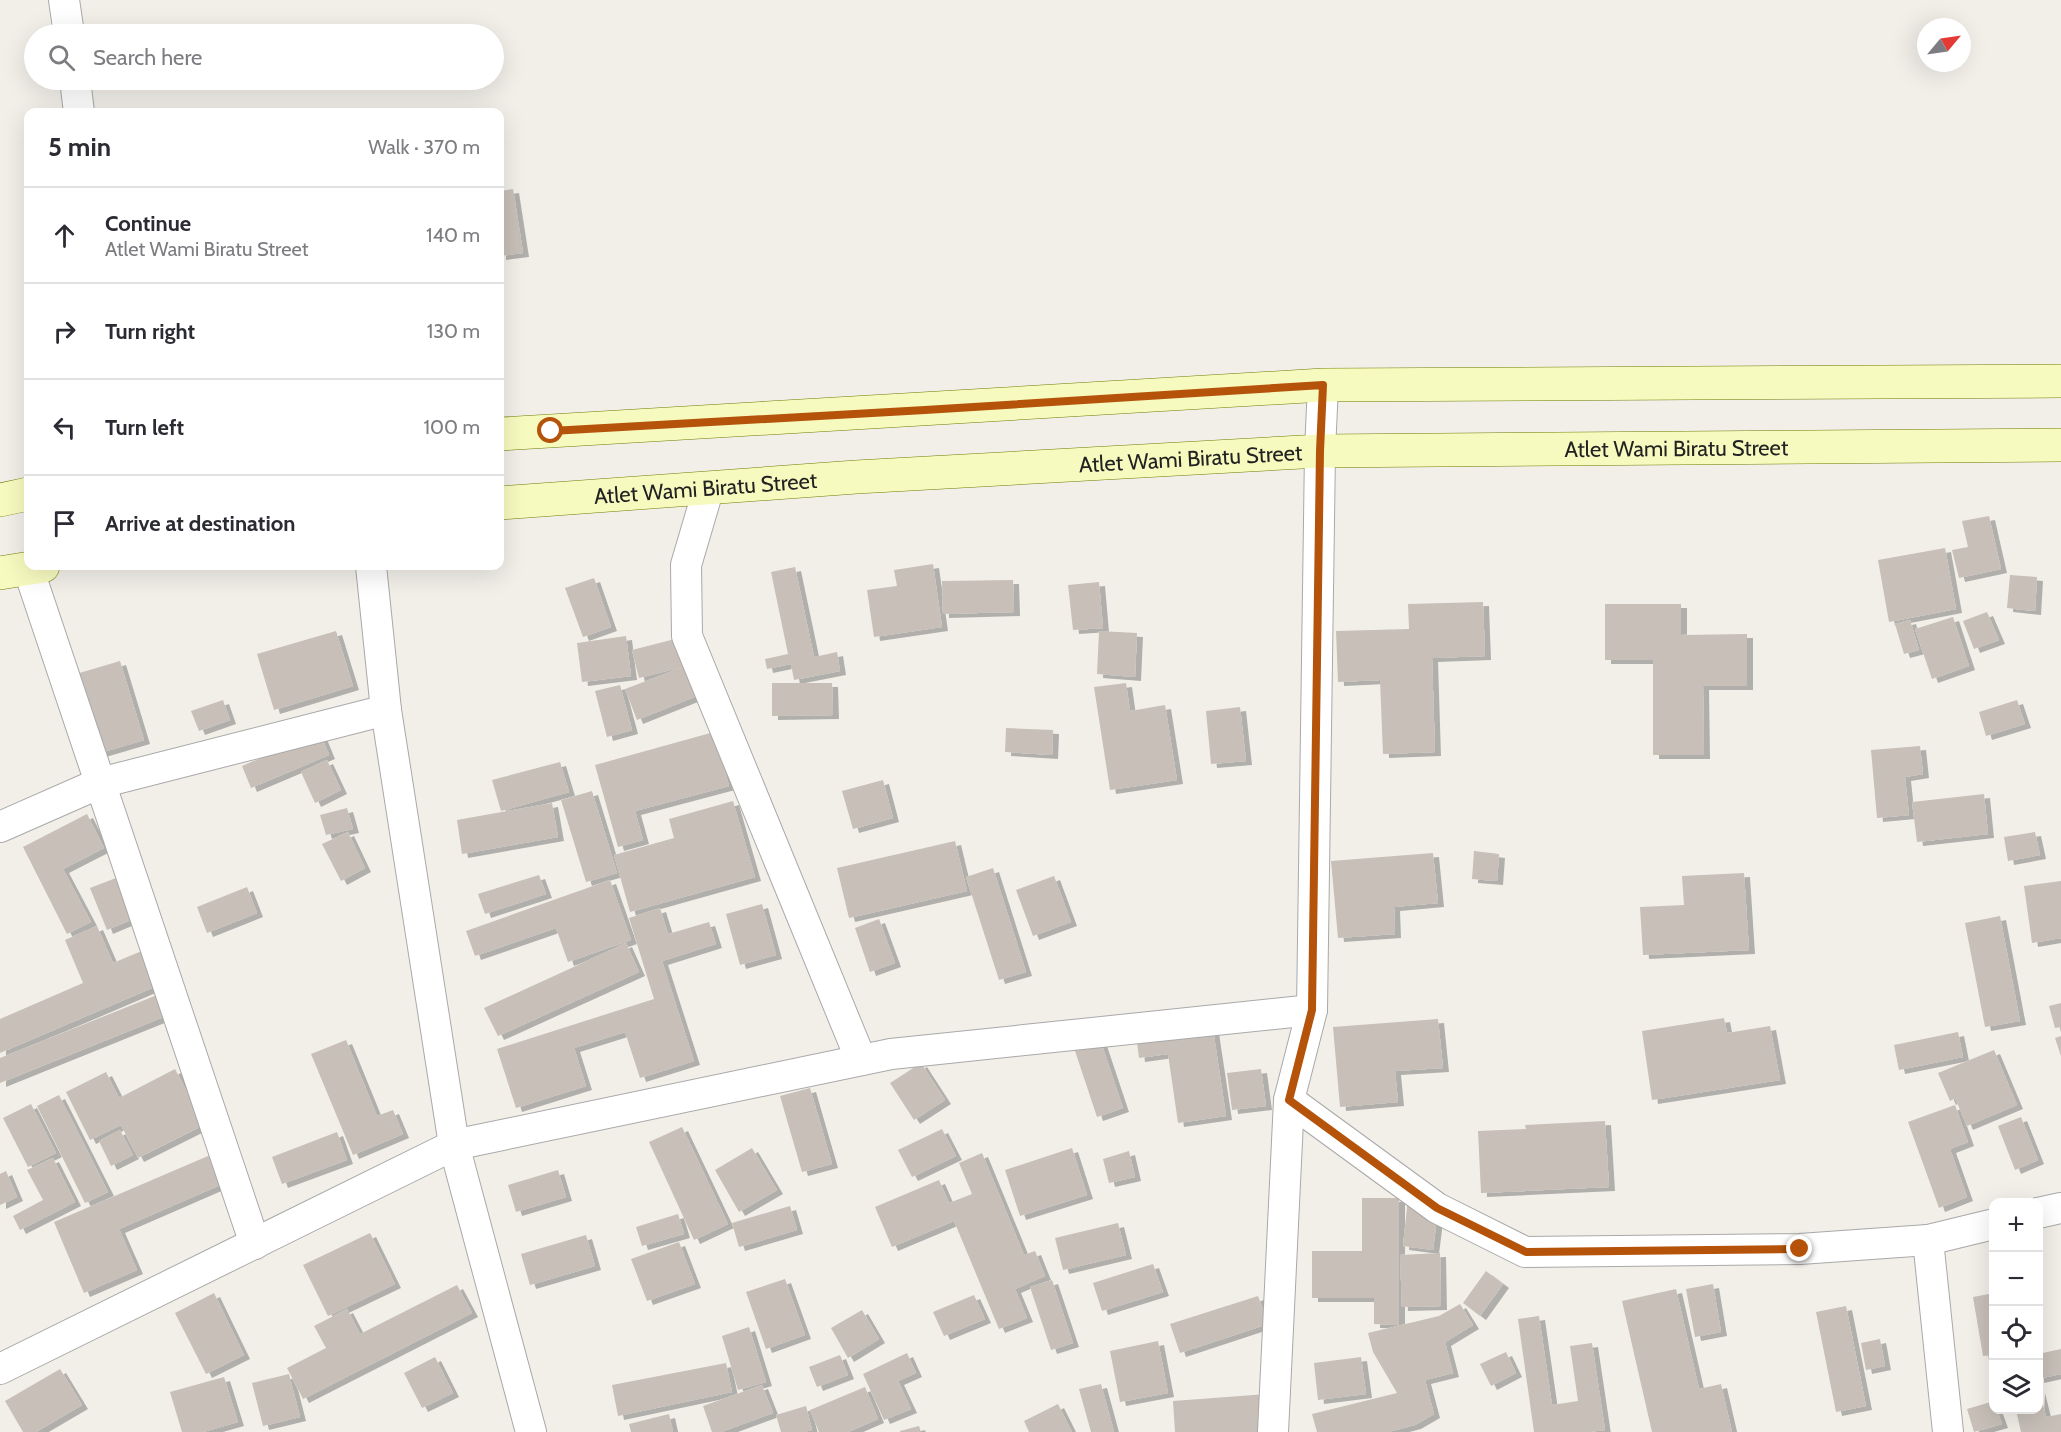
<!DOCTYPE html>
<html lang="en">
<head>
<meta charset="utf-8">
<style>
	:root { --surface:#fff; --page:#f7f7f7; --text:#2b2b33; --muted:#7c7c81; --line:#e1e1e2 }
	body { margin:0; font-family:Cabin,sans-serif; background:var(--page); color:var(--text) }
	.controls { position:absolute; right:18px; bottom:18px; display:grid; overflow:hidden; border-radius:12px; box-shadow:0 6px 24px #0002 }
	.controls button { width:54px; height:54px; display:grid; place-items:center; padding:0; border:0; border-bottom:2px solid var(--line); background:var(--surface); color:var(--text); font:30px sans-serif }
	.compass { position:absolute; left:1917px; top:18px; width:54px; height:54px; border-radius:50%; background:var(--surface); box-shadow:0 6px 24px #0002; rotate:61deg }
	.stop { position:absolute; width:18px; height:18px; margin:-14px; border:4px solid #b45309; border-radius:50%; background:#fff }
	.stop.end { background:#b45309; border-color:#fff; box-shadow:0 2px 6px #0008 }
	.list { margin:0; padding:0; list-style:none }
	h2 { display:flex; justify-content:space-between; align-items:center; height:78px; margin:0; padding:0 24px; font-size:26px }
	h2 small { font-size:20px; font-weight:400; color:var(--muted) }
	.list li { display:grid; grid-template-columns:39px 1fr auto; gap:18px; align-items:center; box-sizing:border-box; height:96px; padding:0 24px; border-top:2px solid var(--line) }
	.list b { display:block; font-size:22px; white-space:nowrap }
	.list p { margin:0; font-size:20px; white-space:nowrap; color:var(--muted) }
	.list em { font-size:20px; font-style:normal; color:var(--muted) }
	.icon { flex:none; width:33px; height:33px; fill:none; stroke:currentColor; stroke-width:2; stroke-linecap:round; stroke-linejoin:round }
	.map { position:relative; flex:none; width:2061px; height:1432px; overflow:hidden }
	.search { position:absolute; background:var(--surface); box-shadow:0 6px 24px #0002; left:24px; top:24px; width:480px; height:66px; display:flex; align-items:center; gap:15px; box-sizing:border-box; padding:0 21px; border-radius:33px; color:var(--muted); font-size:22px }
	.panel { position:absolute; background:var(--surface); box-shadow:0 6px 24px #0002; left:24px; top:108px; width:480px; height:462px; border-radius:12px }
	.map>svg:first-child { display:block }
	.building { fill:#c7bfb8; filter:url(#shadow) }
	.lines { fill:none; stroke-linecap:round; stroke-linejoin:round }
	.minor-casing { stroke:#a9a9a9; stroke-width:32 }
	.secondary-casing { stroke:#707d05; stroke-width:34 }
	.minor { stroke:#fff; stroke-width:30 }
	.secondary { stroke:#f7fabf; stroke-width:33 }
	.route { stroke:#b45309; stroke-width:8 }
	.labels { text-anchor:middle; stroke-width:6; stroke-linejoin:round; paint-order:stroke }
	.street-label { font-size:22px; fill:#222; stroke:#fff }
</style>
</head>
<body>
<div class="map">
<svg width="2061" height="1432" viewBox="0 0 2061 1432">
	<defs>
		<filter id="shadow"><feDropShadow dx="6" dy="4" stdDeviation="0" flood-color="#0004"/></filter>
	</defs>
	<rect width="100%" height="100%" fill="#f2efe9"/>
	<g class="building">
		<path d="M513,189L523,253L500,256V191Z"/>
		<path d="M1989,516L2001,569L1959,578L1952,550L1968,547L1962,521Z"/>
		<path d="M1945,548L1956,609L1889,622L1878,560Z"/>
		<path d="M933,564L942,627L874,637L867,590L897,586L894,570Z"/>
		<path d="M795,567L814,657L837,652L840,671L794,680L791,664L767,669L765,659L788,654L771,572Z"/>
		<path d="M2010,575L2037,577L2035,611L2007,608Z"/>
		<path d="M594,578L611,627L583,637L565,588Z"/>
		<path d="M1013,580L1014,612L943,614L942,581Z"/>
		<path d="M1099,582L1103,628L1073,630L1068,585Z"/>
		<path d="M1483,602L1485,656L1432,658L1435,752L1383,754L1380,680L1338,682L1336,631L1409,629L1408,604Z"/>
		<path d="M1605,604H1681V635L1747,634V686H1703L1704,755H1653V660H1605Z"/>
		<path d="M1987,612L1999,640L1974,649L1963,621Z"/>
		<path d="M1953,617L1969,666L1932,679L1915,629Z"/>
		<path d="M1910,620L1919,650L1904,654L1895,624Z"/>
		<path d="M336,631L353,686L274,710L257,654Z"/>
		<path d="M1099,631L1137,633L1135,677L1097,674Z"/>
		<path d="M626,636L631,676L582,682L577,643Z"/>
		<path d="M679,638L686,666L639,678L632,650Z"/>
		<path d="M120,661L144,740L100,753L76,674Z"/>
		<path d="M686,666L697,696L637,720L625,689Z"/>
		<path d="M772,683H832L833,715L772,716Z"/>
		<path d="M1126,683L1130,711L1165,705L1177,780L1110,790L1094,687Z"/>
		<path d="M620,685L632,730L607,737L595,691Z"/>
		<path d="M223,700L230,720L199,731L191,711Z"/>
		<path d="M2017,700L2025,724L1986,736L1979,712Z"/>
		<path d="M1240,707L1246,761L1211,764L1206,711Z"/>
		<path d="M1006,728L1053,730L1052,755L1005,752Z"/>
		<path d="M714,732L729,786L635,811L643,840L618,847L595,765Z"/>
		<path d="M320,733L329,755L251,788L242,766Z"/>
		<path d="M1920,746L1923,774L1905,777L1909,815L1877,818L1871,750Z"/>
		<path d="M327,760L341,790L315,803L301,772Z"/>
		<path d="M560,762L569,792L501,811L492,780Z"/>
		<path d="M883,780L893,818L853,829L842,791Z"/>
		<path d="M592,791L617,873L586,882L561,800Z"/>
		<path d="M1984,794L1988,834L1917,842L1912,802Z"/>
		<path d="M733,801L755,877L630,912L614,855L674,838L669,819Z"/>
		<path d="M552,803L558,837L462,854L457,820Z"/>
		<path d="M347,808L353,829L326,835L320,815Z"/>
		<path d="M87,814L104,848L63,869L91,922L67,934L23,847Z"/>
		<path d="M348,832L365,868L341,881L322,844Z"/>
		<path d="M2035,832L2040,855L2008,861L2004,837Z"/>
		<path d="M955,841L967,891L849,918L837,868Z"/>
		<path d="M1474,851L1499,854L1497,881L1472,879Z"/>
		<path d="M1433,853L1438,903L1394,907L1395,934L1338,938L1331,861Z"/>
		<path d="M993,868L1026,972L999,980L966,877Z"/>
		<path d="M1744,873L1749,950L1643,955L1640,907L1684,905L1682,876Z"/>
		<path d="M539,875L546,894L485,914L478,894Z"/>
		<path d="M1054,876L1071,922L1033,936L1016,890Z"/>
		<path d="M116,878L133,919L107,930L90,888Z"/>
		<path d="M610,880L631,940L568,962L556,928L475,956L466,931Z"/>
		<path d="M2061,881V938L2032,943L2024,886Z"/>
		<path d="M247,887L257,913L207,933L197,907Z"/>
		<path d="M762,904L776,955L740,965L726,914Z"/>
		<path d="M660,908L668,934L709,922L716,944L662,961L694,1061L640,1078L625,1032L574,1048L586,1086L516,1108L497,1049L654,999L629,918Z"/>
		<path d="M2000,916L2020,1021L1985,1027L1965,923Z"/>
		<path d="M879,919L895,963L870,972L855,928Z"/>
		<path d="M97,926L113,963L144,950L159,985L0,1053V1019L83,983L65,940Z"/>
		<path d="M626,943L639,972L498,1036L484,1008Z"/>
		<path d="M162,993L171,1014L0,1083V1058Z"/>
		<path d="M2061,1003V1027L2055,1028L2049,1006Z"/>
		<path d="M1211,1016L1226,1116L1178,1123L1168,1054L1139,1058L1135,1027Z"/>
		<path d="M1724,1018L1727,1033L1770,1026L1780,1080L1652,1100L1642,1031Z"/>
		<path d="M1438,1019L1443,1068L1395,1071L1398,1102L1340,1107L1333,1027Z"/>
		<path d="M1958,1032L1963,1057L1899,1070L1894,1045Z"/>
		<path d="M2061,1036V1056L2055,1038Z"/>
		<path d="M1100,1039L1123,1108L1097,1117L1074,1048Z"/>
		<path d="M346,1040L377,1116L393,1110L403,1134L353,1155L311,1054Z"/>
		<path d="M1994,1050L2017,1105L1967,1126L1955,1098L1950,1101L1938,1073Z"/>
		<path d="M921,1063L945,1100L914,1120L890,1083Z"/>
		<path d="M175,1069L204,1125L138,1158L121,1125L90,1140L66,1092L106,1072L119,1098Z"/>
		<path d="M1261,1069L1266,1106L1232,1110L1227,1073Z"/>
		<path d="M810,1088L832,1164L802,1172L780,1096Z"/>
		<path d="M59,1095L108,1192L85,1203L37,1106Z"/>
		<path d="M31,1104L56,1153L28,1167L3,1118Z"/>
		<path d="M1955,1105L1968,1142L1950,1149L1967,1197L1939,1208L1908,1122Z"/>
		<path d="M2021,1117L2038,1160L2015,1170L1998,1126Z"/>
		<path d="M1605,1121L1609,1187L1481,1193L1478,1131L1526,1129L1525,1125Z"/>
		<path d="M682,1127L728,1224L694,1240L649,1142Z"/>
		<path d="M942,1129L956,1156L912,1177L898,1150Z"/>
		<path d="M120,1130L133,1155L111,1166L99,1141Z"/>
		<path d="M337,1132L347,1160L282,1184L272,1157Z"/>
		<path d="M752,1148L777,1190L739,1212L715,1170Z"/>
		<path d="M1072,1148L1087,1195L1020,1216L1005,1170Z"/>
		<path d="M1129,1151L1135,1177L1109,1183L1103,1159Z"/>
		<path d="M215,1153L227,1182L119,1229L137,1270L84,1293L54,1222Z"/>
		<path d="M982,1153L1024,1255L1035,1251L1045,1276L1015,1289L1027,1318L999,1329L954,1221L892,1247L875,1207L939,1180L949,1203L972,1194L959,1163Z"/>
		<path d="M53,1158L75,1202L20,1230L13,1216L43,1200L27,1170Z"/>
		<path d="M558,1170L566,1197L516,1212L508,1185Z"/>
		<path d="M6,1171L17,1197L0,1205V1174Z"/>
		<path d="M1362,1198H1399V1325L1374,1324V1298H1312V1251H1362Z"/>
		<path d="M1408,1198L1439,1202L1433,1250L1403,1246Z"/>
		<path d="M790,1206L797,1230L739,1247L732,1223Z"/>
		<path d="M678,1214L684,1234L642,1246L636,1227Z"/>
		<path d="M1118,1223L1126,1255L1063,1270L1055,1238Z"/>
		<path d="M370,1233L395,1284L328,1316L303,1265Z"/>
		<path d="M586,1235L595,1266L530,1285L521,1254Z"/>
		<path d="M679,1242L695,1284L647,1301L631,1259Z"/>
		<path d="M1440,1253L1441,1306L1402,1307L1400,1255Z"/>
		<path d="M1153,1264L1163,1292L1102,1311L1093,1283Z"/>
		<path d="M1486,1271L1503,1284L1480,1316L1463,1303Z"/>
		<path d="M785,1279L805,1335L766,1349L746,1292Z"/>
		<path d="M1052,1280L1073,1343L1051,1350L1030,1287Z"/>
		<path d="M1713,1284L1721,1332L1695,1337L1686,1289Z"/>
		<path d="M457,1285L472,1313L303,1399L287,1368L326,1348L314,1326L347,1309L360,1334Z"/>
		<path d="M1676,1289L1699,1389L1721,1384L1732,1432H1652L1622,1301Z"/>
		<path d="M214,1293L244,1355L206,1374L175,1313Z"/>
		<path d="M1994,1293V1355L1983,1356L1973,1297Z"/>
		<path d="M974,1295L985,1319L944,1336L933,1312Z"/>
		<path d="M1258,1296L1268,1324L1180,1353L1170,1324Z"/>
		<path d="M1460,1304L1473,1325L1445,1342L1453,1373L1425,1380L1434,1414L1415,1425L1388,1432H1317L1312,1414L1397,1393L1373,1352L1368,1333L1439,1316Z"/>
		<path d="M1846,1306L1866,1406L1836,1412L1816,1312Z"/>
		<path d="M862,1310L879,1339L848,1358L831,1328Z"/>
		<path d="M1539,1316L1552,1405L1578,1401L1570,1346L1592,1343L1605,1430L1588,1432H1534L1518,1319Z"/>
		<path d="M749,1327L766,1382L738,1390L722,1336Z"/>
		<path d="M1880,1339L1885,1366L1866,1370L1861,1343Z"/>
		<path d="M1158,1341L1168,1393L1120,1402L1110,1351Z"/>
		<path d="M2061,1349V1374L2038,1379V1354Z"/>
		<path d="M1506,1352L1516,1373L1491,1386L1480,1364Z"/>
		<path d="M907,1353L916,1373L898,1381L911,1409L884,1420L863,1374Z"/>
		<path d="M840,1355L848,1375L817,1387L809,1367Z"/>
		<path d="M435,1357L453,1393L422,1408L404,1373Z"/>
		<path d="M1361,1357L1366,1394L1318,1400L1314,1363Z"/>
		<path d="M726,1363L732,1392L618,1416L612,1385Z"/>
		<path d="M60,1369L82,1405L36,1432H23L5,1401Z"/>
		<path d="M289,1374L300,1417L263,1426L252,1383Z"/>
		<path d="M224,1377L238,1422L203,1432H182L170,1392Z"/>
		<path d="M1101,1384L1114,1432H1091L1079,1389Z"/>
		<path d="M762,1385L773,1413L721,1432H712L703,1406Z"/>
		<path d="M865,1387L878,1419L848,1432H819L810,1410Z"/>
		<path d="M2039,1389L2046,1417L2061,1414V1432H2021L2016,1410H2038Z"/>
		<path d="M1267,1394L1270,1432H1175L1173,1401Z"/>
		<path d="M1994,1401V1410H1997L2002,1424L1974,1432L1967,1409Z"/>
		<path d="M1058,1404L1072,1432H1029L1024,1421Z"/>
		<path d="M806,1406L812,1430L804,1432H781L776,1415Z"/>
		<path d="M669,1414L673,1432H631L629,1424Z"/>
		<path d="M919,1426L921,1432H900V1431Z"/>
	</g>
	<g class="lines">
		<defs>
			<g id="minor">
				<path d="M64,0L69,34"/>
				<path d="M75,80L79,112"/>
				<path d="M709,487L686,565L687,636L861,1060"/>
				<path d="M371,566L386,710L454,1145L531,1432"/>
				<path d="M28,568L255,1244"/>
				<path d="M0,827L100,783L386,710"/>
				<path d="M1289,1100L1437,1208L1525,1252L1800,1249L1928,1240L1994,1224"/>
				<path d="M2038,1213L2061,1208"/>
				<path d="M1928,1240L1948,1432"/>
				<path d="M0,1369L454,1145L891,1054L1312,1010"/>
				<path d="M1273,1432L1289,1100L1312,1010L1320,451L1323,385"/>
			</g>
			<g id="secondary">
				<path d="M500,434L1323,385L2061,381"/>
				<path d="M0,500L28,494"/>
				<path id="s1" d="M500,503L856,477L1320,451L2061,445"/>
				<path d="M0,573L43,566"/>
			</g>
		</defs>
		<use href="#minor" class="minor-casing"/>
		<use href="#secondary" class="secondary-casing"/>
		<use href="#minor" class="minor"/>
		<use href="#secondary" class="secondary"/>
	</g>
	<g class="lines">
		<path class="route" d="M551,431L925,410L1323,385L1320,451L1312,1010L1289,1100L1437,1208L1526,1252L1800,1249"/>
	</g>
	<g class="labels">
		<g class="street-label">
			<text dy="8" stroke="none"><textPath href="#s1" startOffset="1178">Atlet Wami Biratu Street</textPath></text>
			<text dy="8" stroke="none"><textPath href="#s1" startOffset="692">Atlet Wami Biratu Street</textPath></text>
			<text dy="8" stroke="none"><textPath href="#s1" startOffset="206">Atlet Wami Biratu Street</textPath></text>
		</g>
	</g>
</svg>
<div class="controls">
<button>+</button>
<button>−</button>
<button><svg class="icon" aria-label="locate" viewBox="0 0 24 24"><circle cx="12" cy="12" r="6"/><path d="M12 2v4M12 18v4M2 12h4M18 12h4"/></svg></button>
<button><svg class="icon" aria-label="layers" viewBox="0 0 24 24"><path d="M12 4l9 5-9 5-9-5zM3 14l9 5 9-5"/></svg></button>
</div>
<svg class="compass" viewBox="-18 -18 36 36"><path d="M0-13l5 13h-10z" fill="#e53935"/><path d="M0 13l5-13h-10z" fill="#7c7c81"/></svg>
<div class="stop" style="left:551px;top:431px"></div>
<div class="stop end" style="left:1800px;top:1249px"></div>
<div class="search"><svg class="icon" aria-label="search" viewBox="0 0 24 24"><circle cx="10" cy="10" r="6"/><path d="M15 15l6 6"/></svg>Search here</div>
<section class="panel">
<h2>5 min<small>Walk · 370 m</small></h2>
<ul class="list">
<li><svg class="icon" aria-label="ahead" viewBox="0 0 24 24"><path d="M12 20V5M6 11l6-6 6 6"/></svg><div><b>Continue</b><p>Atlet Wami Biratu Street</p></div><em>140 m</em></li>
<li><svg class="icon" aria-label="right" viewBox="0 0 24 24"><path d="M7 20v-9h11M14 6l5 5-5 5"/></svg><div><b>Turn right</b></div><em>130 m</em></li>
<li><svg class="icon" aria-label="left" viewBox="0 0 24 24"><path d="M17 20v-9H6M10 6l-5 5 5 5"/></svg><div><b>Turn left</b></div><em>100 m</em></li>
<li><svg class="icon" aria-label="arrive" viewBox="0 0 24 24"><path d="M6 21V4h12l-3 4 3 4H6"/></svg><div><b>Arrive at destination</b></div></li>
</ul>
</section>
</div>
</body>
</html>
